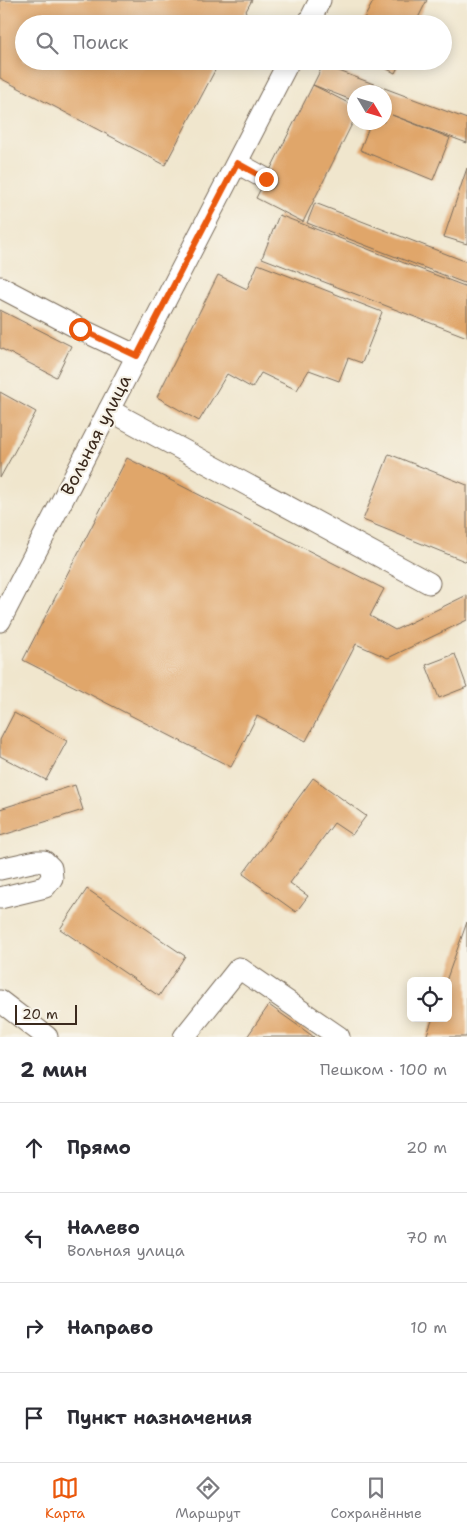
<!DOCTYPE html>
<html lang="ru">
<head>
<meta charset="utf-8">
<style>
	:root { --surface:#fff; --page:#f2f2f3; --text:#2b2b33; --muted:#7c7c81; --line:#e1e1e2; --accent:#ea580c }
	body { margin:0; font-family:"Shantell Sans",sans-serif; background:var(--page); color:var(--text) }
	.controls { position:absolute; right:15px; bottom:15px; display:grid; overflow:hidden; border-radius:8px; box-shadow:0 2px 12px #0003 }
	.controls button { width:45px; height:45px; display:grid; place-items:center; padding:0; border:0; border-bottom:1px solid var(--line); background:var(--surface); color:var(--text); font:25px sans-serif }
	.compass { position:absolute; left:347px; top:85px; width:45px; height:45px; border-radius:50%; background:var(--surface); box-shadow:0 2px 12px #0003; rotate:128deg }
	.scale { position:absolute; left:15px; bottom:12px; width:62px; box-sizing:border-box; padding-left:5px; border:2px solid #3b2a1e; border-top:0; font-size:14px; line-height:18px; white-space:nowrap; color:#3b2a1e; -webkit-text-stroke:4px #f7f3e8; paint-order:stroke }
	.stop { position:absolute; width:15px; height:15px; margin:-11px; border:4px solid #ea580c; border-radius:50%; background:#fff }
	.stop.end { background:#ea580c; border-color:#fff; box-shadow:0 1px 5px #0008 }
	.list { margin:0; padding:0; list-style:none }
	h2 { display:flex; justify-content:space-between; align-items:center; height:65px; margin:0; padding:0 20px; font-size:21px }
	h2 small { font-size:16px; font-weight:400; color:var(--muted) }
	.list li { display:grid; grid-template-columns:32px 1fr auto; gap:15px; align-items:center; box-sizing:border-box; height:90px; padding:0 20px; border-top:1px solid var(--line) }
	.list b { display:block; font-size:19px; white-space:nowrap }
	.list p { margin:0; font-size:16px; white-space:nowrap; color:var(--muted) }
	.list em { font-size:16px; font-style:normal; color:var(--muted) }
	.icon { flex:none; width:28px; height:28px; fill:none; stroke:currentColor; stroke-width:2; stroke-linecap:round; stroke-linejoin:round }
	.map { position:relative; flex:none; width:467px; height:1037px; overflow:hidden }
	.search { position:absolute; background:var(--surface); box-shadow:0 2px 12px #0003; left:15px; right:15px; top:15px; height:55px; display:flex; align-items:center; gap:12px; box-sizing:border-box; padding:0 18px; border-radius:28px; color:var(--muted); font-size:19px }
	.sheet { height:425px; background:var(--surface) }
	nav { display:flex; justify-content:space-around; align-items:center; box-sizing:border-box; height:70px; border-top:1px solid var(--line); background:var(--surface); font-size:14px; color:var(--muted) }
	nav a { display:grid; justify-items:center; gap:2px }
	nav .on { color:var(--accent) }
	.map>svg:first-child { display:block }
	.building { fill:#e0a66b }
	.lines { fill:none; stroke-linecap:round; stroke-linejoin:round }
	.minor-casing { stroke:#7a6c5b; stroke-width:23 }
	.minor { stroke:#fff; stroke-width:21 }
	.route { stroke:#ea580c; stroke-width:6 }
	.labels { text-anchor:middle; stroke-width:4.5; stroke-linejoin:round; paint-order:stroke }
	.street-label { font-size:18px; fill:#3b2a1e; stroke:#f7f3e8 }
</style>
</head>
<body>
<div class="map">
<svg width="467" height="1037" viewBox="0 0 467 1037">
	<rect width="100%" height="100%" fill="#f7f3e8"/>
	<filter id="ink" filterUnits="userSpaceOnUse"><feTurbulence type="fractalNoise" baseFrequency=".02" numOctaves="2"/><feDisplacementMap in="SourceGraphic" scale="10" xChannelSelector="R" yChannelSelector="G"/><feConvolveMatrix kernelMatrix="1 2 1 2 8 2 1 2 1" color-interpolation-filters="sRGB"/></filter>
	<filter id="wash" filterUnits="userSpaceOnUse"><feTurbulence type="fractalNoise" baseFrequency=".0096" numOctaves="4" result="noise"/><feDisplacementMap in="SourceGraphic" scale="20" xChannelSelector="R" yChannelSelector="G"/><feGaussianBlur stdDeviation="1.12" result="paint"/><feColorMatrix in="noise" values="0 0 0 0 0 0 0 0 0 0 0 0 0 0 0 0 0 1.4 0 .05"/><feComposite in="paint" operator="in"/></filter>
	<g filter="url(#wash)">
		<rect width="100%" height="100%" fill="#f0e6cd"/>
		<g id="blocks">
			<g class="building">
				<path d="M0,0H252L239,24H24V61H220L165,165L0,78Z"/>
				<path d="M374,0H427L415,24H361Z"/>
				<path d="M371,61H401L395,73Z"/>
				<path d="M323,65L467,119V143L392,115L450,138L433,180L360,150L371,122H384V92H354V101L313,85Z"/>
				<path d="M313,85L354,106V120L303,222L256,198Z"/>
				<path d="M467,168V244L444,237Z"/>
				<path d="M315,203L467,262V284L307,223Z"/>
				<path d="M279,215L467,287V337L262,258Z"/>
				<path d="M258,264L382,312L362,363L348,358L339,381L309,370L297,390L261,373L252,388L227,374L199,421L157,397L218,275L247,289Z"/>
				<path d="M0,310L71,346L56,377L0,348Z"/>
				<path d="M0,392L36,412L0,478Z"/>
				<path d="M389,454L467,485V562L363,520Z"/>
				<path d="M127,458L384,589L370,616L395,630L467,595V620L388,658L356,644L306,741L257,716L231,767L23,660Z"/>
				<path d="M455,654L467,687L439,698L426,665Z"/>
				<path d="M14,713L67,741L46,780L0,756V740Z"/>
				<path d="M313,778L366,816L352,835L334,823L290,883L308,896L296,912L243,874Z"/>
				<path d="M75,785L83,810L0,836V809Z"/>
				<path d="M87,889L185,956L159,996L60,929Z"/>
				<path d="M467,922V1034L466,1037H426L433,1018H448V981H446Z"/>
				<path d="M269,1005L314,1037H247Z"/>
			</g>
		</g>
	</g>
	<g filter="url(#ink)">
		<use href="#blocks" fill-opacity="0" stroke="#7a6c5b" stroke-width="1"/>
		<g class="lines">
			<defs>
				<g id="minor">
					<path d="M308,24L320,0"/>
					<path d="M237,163L266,179"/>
					<path d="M0,287L80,329L137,356"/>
					<path d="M109,410L429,583"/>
					<path d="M0,621L289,61"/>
					<path d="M0,869L36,861H44L51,868L52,878L45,887L0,898"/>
					<path d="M0,1001L47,1037"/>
					<path d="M184,1037L239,968L339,1037"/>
				</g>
			</defs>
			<use href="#minor" class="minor-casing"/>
			<use href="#minor" class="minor"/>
		</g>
	</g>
	<g class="lines" filter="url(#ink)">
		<path class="route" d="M80,329L137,356L237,163L266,179"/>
	</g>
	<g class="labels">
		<g class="street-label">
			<text transform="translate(96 435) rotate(-63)" y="6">Вольная улица</text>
		</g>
	</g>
</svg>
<div class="controls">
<button><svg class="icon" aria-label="locate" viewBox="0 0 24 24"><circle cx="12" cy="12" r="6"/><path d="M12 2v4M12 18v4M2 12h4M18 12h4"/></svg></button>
</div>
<svg class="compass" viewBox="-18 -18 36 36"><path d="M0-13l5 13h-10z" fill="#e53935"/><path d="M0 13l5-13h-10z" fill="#7c7c81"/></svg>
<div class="scale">20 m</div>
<div class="stop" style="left:80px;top:329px"></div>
<div class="stop end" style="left:266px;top:179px"></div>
<div class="search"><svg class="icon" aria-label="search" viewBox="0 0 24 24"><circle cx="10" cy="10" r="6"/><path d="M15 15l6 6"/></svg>Поиск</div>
</div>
<section class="sheet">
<h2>2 мин<small>Пешком · 100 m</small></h2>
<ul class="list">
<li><svg class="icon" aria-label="ahead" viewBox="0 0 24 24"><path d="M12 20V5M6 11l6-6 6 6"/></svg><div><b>Прямо</b></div><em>20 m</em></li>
<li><svg class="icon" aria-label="left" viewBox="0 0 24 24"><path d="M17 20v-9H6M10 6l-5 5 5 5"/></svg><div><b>Налево</b><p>Вольная улица</p></div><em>70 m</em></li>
<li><svg class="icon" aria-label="right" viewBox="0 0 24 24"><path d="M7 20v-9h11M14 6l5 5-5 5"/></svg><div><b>Направо</b></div><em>10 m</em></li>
<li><svg class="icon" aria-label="arrive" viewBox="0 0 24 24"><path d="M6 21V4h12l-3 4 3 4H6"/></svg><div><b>Пункт назначения</b></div></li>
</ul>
</section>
<nav>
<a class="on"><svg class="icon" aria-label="map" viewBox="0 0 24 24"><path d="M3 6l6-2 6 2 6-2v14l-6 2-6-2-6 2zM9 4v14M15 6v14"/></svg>Карта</a>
<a><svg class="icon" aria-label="directions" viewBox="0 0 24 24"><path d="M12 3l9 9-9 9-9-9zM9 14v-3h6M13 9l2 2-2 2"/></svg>Маршрут</a>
<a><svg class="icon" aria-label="saved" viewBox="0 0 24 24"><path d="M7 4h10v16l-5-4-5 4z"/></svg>Сохранённые</a>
</nav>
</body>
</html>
